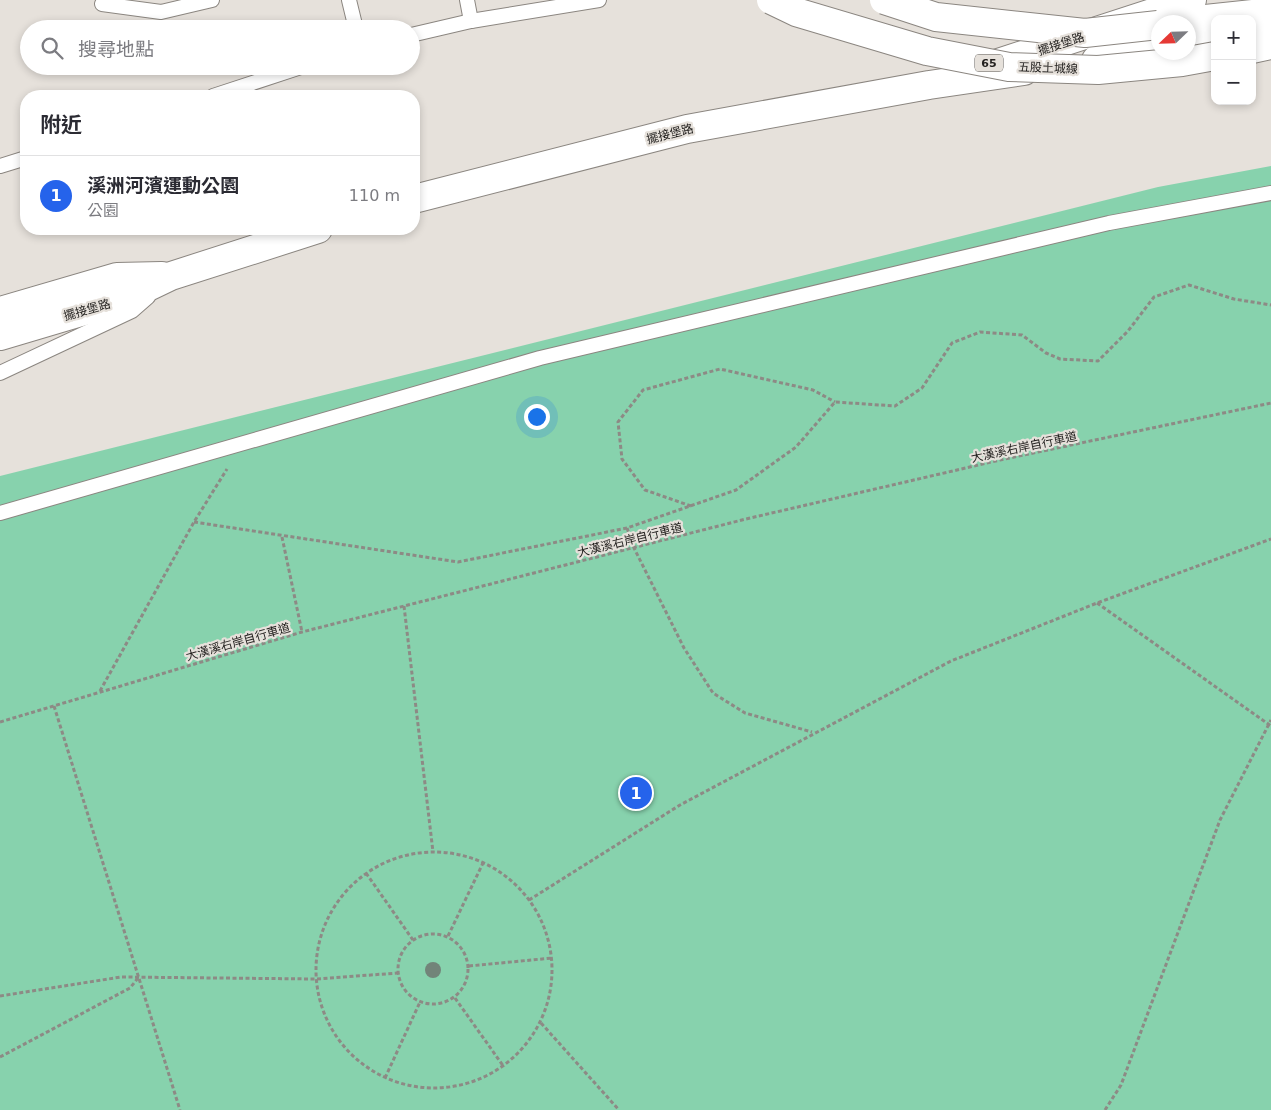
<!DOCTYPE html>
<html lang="zh-TW">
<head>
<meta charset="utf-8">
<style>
	:root { --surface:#fff; --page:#f7f7f7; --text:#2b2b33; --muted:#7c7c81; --line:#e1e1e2; --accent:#2563eb }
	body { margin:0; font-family:"DejaVu Sans","Noto Sans TC",sans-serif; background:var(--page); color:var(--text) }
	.controls { position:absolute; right:15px; top:15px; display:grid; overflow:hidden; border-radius:10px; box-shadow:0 2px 8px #0003 }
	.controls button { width:45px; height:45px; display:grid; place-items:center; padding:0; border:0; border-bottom:1px solid var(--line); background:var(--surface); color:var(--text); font:25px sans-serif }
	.compass { position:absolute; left:1151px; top:15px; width:45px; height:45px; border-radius:50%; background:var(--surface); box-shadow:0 2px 8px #0003; rotate:247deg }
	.you { position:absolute; left:536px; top:416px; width:18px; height:18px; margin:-12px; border:4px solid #fff; border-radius:50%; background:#1a73e8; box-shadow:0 0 0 8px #1a73e833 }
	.badge { display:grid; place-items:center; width:32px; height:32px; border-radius:50%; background:var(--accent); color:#fff; font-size:16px; font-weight:700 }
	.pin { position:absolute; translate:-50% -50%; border:2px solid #fff; box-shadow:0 1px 5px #0006 }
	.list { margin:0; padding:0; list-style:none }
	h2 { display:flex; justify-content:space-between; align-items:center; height:65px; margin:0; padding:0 20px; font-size:21px }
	h2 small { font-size:16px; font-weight:400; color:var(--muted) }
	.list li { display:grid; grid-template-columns:32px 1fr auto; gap:15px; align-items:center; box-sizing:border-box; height:80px; padding:0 20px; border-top:1px solid var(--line) }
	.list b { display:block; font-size:19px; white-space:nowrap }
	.list p { margin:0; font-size:16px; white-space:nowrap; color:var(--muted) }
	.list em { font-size:16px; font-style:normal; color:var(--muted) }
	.icon { flex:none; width:28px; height:28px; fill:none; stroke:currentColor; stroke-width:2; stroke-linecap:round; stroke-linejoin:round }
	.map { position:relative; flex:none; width:1271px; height:1110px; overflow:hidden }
	.search { position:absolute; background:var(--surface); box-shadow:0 2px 8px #0003; left:20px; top:20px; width:400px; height:55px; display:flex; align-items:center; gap:12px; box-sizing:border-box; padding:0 18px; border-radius:28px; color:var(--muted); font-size:19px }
	.panel { position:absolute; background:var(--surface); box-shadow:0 2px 8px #0003; left:20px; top:90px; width:400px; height:145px; border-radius:20px }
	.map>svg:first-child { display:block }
	.green { fill:#87d2ad }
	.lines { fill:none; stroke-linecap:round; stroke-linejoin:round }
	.service-casing { stroke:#8b8680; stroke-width:16 }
	.tertiary-casing { stroke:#8b8680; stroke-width:30 }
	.trunk-casing { stroke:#8b8680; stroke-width:30 }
	.path { stroke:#8d8a85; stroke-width:3; stroke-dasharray:4 2.5; stroke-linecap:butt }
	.service { stroke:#fff; stroke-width:14 }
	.tertiary { stroke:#fff; stroke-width:28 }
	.trunk { stroke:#fff; stroke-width:28 }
	.trunk-bridge-casing { stroke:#8b8680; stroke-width:30; stroke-linecap:butt }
	.trunk-bridge { stroke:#fff; stroke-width:28 }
	.tree { fill:#728479 }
	.labels { text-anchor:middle; stroke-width:4.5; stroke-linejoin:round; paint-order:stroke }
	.shield { fill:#e6e1db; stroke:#5e5b57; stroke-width:1 }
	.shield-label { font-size:11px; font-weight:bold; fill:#23211f }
	.street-label { font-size:12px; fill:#23211f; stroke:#e6e1db }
</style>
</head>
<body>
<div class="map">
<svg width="1271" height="1110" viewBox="0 0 1271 1110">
	<rect width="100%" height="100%" fill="#e6e1db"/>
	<path class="green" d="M1271,166V1110H0V476L1158,187Z"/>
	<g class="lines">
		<defs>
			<g id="service">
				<path d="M349,0L356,29"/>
				<path d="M467,0L471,21"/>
				<path d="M102,4L161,12L212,0"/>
				<path d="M411,35L471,21L599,0"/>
				<path d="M213,96L304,66"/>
				<path d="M0,166L26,158"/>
				<path d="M0,373L132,311L148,297"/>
				<path d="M0,513L540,358L1109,223L1271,193"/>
			</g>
			<g id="tertiary">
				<path d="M1252,30L1271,27"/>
				<path d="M1188,42L1215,37"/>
				<path d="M1096,60L1158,48"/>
				<path d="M995,64L1192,0"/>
				<path d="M414,199L687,129L929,85L1024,71"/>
				<path d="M0,311L117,277L162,276"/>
				<path d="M0,336L121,300L171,276L318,229"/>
			</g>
			<g id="trunk">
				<path d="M1177,22L1271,12"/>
				<path d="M1252,49L1271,45"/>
			</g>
		</defs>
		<use href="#service" class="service-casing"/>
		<use href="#tertiary" class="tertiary-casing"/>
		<use href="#trunk" class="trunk-casing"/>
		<g class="path">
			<path d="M691,506L645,490L622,459L618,422L643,390L720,369L813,390L835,402"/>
			<path d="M194,522L458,562L627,528L736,490L796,447L835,402L895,406L922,388L952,343L980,332L1022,335L1046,353L1060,359L1098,361L1128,331L1154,297L1189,285L1234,299L1271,305"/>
			<path d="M627,528L634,548L684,648L713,693L745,713L812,732"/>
			<path d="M282,537L302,632"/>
			<path d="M1097,603L1271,726"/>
			<path d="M404,606L433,852"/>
			<path d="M100,691L194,522L227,469"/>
			<path d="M54,706L180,1110"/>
			<path d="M0,722L302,632L746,519L1000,460L1271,403"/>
			<circle cx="434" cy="970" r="118"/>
			<path d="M366,873L413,940"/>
			<path d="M529,900L680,805L951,661L1097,603L1271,539"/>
			<circle cx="433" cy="969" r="35"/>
			<path d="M448,936L483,863"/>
			<path d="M469,966L552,958"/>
			<path d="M0,996L121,977L316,979L398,973"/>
			<path d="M455,998L504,1067"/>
			<path d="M541,1023L619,1110"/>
			<path d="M0,1057L130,988L138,978"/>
			<path d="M385,1078L420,1002"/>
			<path d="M1105,1110L1121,1085L1220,820L1271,720"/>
		</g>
		<use href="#service" class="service"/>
		<use href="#tertiary" class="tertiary"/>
		<use href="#trunk" class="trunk"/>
		<defs>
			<g id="trunk-bridge">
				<path d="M771,0L796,12L927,51L1009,67L1098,70L1182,62L1215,56"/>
				<path d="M884,0L936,17L1085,33L1158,25"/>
			</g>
		</defs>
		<use href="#trunk-bridge" class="trunk-bridge-casing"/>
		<use href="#trunk-bridge" class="trunk-bridge"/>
	</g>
	<circle class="tree" cx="433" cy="970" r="8"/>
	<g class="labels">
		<rect class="shield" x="975" y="54.5" width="28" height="17" rx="4"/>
		<g class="shield-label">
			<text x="989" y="67">65</text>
		</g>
		<g class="street-label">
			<text transform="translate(1061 44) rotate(-18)" y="4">擺接堡路</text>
			<text transform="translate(1048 68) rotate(2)" y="4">五股土城線</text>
			<text transform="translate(670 134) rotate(-14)" y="4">擺接堡路</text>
			<text transform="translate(87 310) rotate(-16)" y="4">擺接堡路</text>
			<text transform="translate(1024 447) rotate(-12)" y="4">大漢溪右岸自行車道</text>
			<text transform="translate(630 540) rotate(-14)" y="4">大漢溪右岸自行車道</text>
			<text transform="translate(238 642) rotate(-16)" y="4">大漢溪右岸自行車道</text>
		</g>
	</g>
</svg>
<div class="controls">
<button>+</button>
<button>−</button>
</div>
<svg class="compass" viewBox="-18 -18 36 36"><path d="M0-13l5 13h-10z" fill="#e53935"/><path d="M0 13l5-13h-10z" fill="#7c7c81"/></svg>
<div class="you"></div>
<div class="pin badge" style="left:636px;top:793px">1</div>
<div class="search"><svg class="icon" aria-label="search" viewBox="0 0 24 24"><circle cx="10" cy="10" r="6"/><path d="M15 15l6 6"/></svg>搜尋地點</div>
<section class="panel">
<h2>附近<small></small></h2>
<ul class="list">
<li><span class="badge">1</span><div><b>溪洲河濱運動公園</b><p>公園</p></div><em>110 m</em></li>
</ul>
</section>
</div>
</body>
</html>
